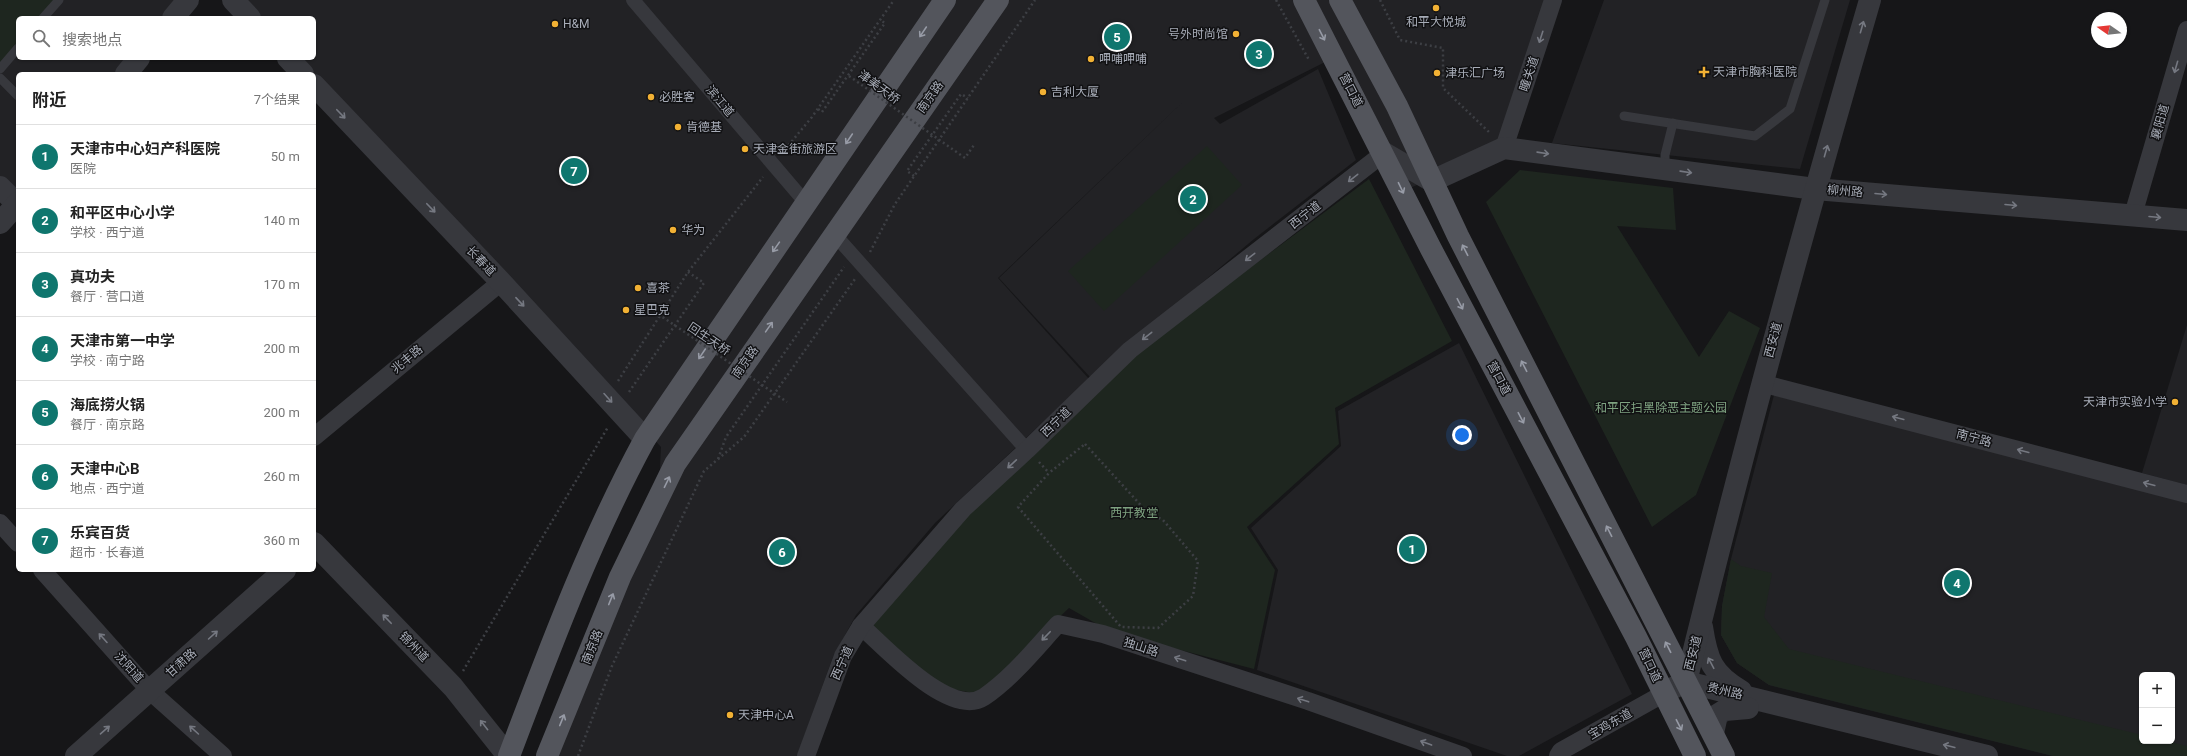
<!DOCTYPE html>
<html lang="zh">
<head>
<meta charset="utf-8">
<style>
	:root { --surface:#fff; --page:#f2f2f2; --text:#222; --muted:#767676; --line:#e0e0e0; --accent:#0f766e }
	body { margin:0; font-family:Roboto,"Noto Sans SC",sans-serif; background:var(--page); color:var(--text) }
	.controls { position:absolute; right:12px; bottom:12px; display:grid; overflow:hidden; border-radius:6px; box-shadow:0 1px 3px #0004 }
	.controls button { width:36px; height:36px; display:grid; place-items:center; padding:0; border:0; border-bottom:1px solid var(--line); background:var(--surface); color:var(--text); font:20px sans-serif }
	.compass { position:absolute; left:2091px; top:12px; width:36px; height:36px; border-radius:50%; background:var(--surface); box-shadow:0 1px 3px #0004; rotate:284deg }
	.you { position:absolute; left:1462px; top:435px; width:14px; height:14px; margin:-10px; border:3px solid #fff; border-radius:50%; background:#1a73e8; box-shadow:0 0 0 6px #1a73e833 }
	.badge { display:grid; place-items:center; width:26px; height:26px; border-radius:50%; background:var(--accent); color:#fff; font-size:13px; font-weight:700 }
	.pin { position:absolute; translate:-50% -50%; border:2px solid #fff; box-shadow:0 1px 4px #0006 }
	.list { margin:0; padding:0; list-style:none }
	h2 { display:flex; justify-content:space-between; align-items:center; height:52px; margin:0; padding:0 16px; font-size:17px }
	h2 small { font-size:13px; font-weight:400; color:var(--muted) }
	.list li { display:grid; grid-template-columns:26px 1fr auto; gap:12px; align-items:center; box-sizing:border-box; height:64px; padding:0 16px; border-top:1px solid var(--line) }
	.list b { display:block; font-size:15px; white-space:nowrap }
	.list p { margin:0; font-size:13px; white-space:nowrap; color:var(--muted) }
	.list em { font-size:13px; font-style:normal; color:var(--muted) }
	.icon { flex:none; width:22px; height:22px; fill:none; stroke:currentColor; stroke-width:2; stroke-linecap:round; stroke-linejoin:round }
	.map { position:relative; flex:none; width:2187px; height:756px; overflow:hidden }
	.search { position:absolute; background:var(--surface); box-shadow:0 1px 3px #0004; left:16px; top:16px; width:300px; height:44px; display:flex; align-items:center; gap:10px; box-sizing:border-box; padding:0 14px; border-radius:6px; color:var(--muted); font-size:15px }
	.panel { position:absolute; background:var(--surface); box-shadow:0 1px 3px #0004; left:16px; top:72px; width:300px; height:500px; border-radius:6px }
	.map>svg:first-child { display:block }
	.built { fill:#222225; fill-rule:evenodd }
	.green { fill:#1e261f }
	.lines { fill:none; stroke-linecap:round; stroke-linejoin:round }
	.path { stroke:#3d3f44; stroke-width:2.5; stroke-dasharray:2 3; stroke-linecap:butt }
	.service { stroke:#37383d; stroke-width:9 }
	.pedestrian { stroke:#37383d; stroke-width:14 }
	.minor { stroke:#37383d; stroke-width:18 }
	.tertiary { stroke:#37383d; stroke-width:22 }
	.primary { stroke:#53555c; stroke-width:22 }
	.path-bridge { stroke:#3d3f44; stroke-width:2.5; stroke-dasharray:2 3; stroke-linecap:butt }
	.oneway { stroke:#757881 }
	.oneway2 { stroke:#979ba6 }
	.poi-dot { fill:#f2b134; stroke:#111113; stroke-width:1.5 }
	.labels { text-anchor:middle; stroke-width:3; stroke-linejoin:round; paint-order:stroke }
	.poi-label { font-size:12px; fill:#a8adb8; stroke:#111113; text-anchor:start }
	.street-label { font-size:12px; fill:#a8adb8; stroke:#111113 }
	.park-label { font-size:12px; fill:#7fa381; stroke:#111113 }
</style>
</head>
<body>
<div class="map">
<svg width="2187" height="756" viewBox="0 0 2187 756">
	<rect width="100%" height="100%" fill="#161618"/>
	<g class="built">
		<path d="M0,0H181L166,18H18V58H133L119,74H18V195L0,176Z"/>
		<path d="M241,0H1556L1510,145L1410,188L1341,54L1214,118L1220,124L1318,69L1356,160L1254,239L1090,377L999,278L1189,96L998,278L1089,379L935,523L856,615L833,657L797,756H557L658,511L661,447L502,274L314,76V74L297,58H314V18H258Z"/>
		<path d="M1604,0H1850L1800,169L1552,143Z"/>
		<path d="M2187,325V485L2142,473Z"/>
		<path d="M1459,343L1632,694L1519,756H1507L1257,670L1278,570L1251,528L1341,446L1338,411Z"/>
		<path d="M1774,395L2187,501V756H2053L1769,685L1737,663L1721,635L1722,606L1731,559ZM2142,675H2172V741H2142Z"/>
	</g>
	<g class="green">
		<path d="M0,0H55L39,18H18V43L0,63Z"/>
		<path d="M1207,146L1242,185L1104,311L1068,271Z"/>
		<path d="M1520,170L1673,188L1676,230L1617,226L1699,357L1729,311L1760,328L1696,495L1652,527L1486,202Z"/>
		<path d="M1369,179L1452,341L1335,408L1339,444L1247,527L1275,570L1254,669L1111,632L1069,608L979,694L935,686L868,625L968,513L1132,356Z"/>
		<path d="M1731,559L1741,566L1772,573L1764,617L1789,649L2142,735V741H2167L2187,746V756H2053L1769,685L1737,663L1721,635L1722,606Z"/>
	</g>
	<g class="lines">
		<g class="path">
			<path d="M1276,0L1309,60"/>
			<path d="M1380,0L1400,40L1443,48V88L1490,133"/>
			<path d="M818,109L822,112L885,23L880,20"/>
			<path d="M782,153L812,117L894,0"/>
			<path d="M914,176L907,171L961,94L968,98"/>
			<path d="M870,252L895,204L1035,0"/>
			<path d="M618,381L688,272L763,177"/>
			<path d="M629,392L704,283L688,272"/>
			<path d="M1085,444L1147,512L1163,520L1198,561L1193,596L1158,628L1121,627L1018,507L1049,473Z"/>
			<path d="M718,459L726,437L844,267"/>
			<path d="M1039,462L1049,473"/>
			<path d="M463,671L608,427"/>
			<path d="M578,756L612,666L704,471L744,437L855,279"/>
		</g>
		<g class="service">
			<path d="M43,18L59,0"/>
			<path d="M0,69L18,48"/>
			<path d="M0,78L18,96"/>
			<path d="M1624,116L1755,136L1790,109L1825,0"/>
			<path d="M1665,169V155L1673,123"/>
		</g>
		<g class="pedestrian">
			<path d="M633,0L806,203"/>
			<path d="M834,234L1027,450"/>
		</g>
		<g class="minor">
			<path d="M1504,148L1553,0"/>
			<path d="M2133,215L2187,30"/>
			<path d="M1761,383L2187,494"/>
			<path d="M314,437L501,282"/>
			<path d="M0,523L18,543"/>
			<path d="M42,570L150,691L223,756"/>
			<path d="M861,626C885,647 950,719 984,697C1012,678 1035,649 1058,624L1103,634L1308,701L1463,756"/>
			<path d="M806,756L843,656L861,626L963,509L1027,450L1130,350L1384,153"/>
			<path d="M1558,756L1561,751L1663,694"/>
		</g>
		<g class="tertiary">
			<path d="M233,0L250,18"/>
			<path d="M173,18L188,0"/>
			<path d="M288,58L303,74"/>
			<path d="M126,74L139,58"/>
			<path d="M314,85L501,282L645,439"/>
			<path d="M1384,153L1432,181L1504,148L1815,189L2187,220"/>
			<path d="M0,187L18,205"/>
			<path d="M0,223L18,203"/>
			<path d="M314,543L453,687L508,756"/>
			<path d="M1702,627C1707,660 1712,674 1741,691"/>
			<path d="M1686,682C1742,453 1804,226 1870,0"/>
			<path d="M1673,688L1686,682L1987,756"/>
			<path d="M1713,733L1717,715L1725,710L1748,708"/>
			<path d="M76,756L285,570"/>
		</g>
		<g class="primary">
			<path d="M1304,0L1431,249L1636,637L1695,756"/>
			<path d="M1340,0L1397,106L1458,236L1724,756"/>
			<path d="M509,756C550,648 590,540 645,439L945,0"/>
			<path d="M547,756L620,577L675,464L998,0"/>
		</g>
		<g class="path-bridge">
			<path d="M849,76L965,158L974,145"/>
			<path d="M642,303L787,402"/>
		</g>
	</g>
	<defs><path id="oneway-shaft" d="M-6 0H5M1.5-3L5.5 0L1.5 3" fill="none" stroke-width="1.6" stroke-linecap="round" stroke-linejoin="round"/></defs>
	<g class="oneway">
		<use href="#oneway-shaft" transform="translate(1862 27) rotate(-74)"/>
		<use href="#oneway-shaft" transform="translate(1541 37) rotate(108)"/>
		<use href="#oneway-shaft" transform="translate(2176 67) rotate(106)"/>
		<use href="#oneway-shaft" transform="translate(341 114) rotate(46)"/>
		<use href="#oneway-shaft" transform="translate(1826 151) rotate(-74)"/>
		<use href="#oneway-shaft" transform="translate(1543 153) rotate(8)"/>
		<use href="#oneway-shaft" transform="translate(1686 172) rotate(8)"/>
		<use href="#oneway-shaft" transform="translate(1353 178) rotate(142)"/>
		<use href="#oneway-shaft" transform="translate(1881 194) rotate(5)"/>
		<use href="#oneway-shaft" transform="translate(2011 205) rotate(5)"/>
		<use href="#oneway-shaft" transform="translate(431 208) rotate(46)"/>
		<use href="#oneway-shaft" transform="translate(2155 217) rotate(5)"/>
		<use href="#oneway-shaft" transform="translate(1250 257) rotate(142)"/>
		<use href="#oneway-shaft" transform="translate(520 302) rotate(47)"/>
		<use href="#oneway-shaft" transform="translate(1147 336) rotate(142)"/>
		<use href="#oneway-shaft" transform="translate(608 398) rotate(48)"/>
		<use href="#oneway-shaft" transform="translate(1898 418) rotate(-165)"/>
		<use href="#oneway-shaft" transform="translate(2023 451) rotate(-165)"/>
		<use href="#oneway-shaft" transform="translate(1012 464) rotate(137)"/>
		<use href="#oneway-shaft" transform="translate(2149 484) rotate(-165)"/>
		<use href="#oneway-shaft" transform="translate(387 619) rotate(-134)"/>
		<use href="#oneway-shaft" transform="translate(213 635) rotate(-42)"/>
		<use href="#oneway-shaft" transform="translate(1046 636) rotate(134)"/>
		<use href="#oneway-shaft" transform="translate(103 638) rotate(-132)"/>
		<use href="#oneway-shaft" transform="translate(1180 659) rotate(-162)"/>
		<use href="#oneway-shaft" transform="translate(1711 663) rotate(-118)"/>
		<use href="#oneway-shaft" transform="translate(1303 700) rotate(-162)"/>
		<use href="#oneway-shaft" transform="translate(484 725) rotate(-128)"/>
		<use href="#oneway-shaft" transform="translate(105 730) rotate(-41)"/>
		<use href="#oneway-shaft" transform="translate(194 730) rotate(-138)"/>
		<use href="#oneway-shaft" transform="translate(1426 743) rotate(-160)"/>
		<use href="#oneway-shaft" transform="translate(1949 746) rotate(-166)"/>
	</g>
	<g class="oneway2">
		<use href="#oneway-shaft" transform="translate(923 32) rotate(124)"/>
		<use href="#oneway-shaft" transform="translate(1322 35) rotate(63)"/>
		<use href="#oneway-shaft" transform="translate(849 139) rotate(124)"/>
		<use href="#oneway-shaft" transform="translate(1401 188) rotate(64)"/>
		<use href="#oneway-shaft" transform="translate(776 247) rotate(125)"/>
		<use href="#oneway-shaft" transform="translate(1465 250) rotate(-117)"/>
		<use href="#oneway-shaft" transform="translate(1460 304) rotate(62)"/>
		<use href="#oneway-shaft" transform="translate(769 327) rotate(-55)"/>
		<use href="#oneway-shaft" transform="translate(702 354) rotate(124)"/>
		<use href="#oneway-shaft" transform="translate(1524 366) rotate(-117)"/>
		<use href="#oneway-shaft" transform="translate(1521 418) rotate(62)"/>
		<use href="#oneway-shaft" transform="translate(667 482) rotate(-64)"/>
		<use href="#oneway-shaft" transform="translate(1609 531) rotate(-117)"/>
		<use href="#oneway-shaft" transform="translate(611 599) rotate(-68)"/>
		<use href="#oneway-shaft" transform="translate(1668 647) rotate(-117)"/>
		<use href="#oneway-shaft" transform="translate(562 720) rotate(-68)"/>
		<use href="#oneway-shaft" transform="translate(1679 725) rotate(63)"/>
	</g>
	<g class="poi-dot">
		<circle cx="1436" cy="8" r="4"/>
		<circle cx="555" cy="24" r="4"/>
		<circle cx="1236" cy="34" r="4"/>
		<circle cx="1091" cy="59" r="4"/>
		<path d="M1702 66h4v4h4v4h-4v4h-4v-4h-4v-4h4z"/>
		<circle cx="1437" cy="73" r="4"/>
		<circle cx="1043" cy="92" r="4"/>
		<circle cx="651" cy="97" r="4"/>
		<circle cx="678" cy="127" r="4"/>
		<circle cx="745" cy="149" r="4"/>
		<circle cx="673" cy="230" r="4"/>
		<circle cx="638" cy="288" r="4"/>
		<circle cx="626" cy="310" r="4"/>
		<circle cx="2175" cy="402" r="4"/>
		<circle cx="730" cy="715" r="4"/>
	</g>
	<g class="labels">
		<g class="poi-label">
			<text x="1436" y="26" text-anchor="middle">和平大悦城</text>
			<text x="563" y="28">H&amp;M</text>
			<text x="1228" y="38" text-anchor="end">号外时尚馆</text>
			<text x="1099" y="63">呷哺呷哺</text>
			<text x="1713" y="76">天津市胸科医院</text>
			<text x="1445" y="77">津乐汇广场</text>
			<text x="1051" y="96">吉利大厦</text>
			<text x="659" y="101">必胜客</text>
			<text x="686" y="131">肯德基</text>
			<text x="753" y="153">天津金街旅游区</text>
			<text x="681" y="234">华为</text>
			<text x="646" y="292">喜茶</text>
			<text x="634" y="314">星巴克</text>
			<text x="2167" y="406" text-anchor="end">天津市实验小学</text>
			<text x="738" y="719">天津中心A</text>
		</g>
		<g class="street-label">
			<text transform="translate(1529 74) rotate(-72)" y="4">瞳关道</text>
			<text transform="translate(879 87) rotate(36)" y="4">津美天桥</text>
			<text transform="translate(1351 90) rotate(63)" y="4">营口道</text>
			<text transform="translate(930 97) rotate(-55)" y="4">南京路</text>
			<text transform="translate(720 101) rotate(50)" y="4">滨江道</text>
			<text transform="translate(2160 122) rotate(-74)" y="4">襄阳道</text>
			<text transform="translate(1845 191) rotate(5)" y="4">柳州路</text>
			<text transform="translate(1305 215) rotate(-38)" y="4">西宁道</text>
			<text transform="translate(481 261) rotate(46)" y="4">长春道</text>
			<text transform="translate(709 339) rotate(34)" y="4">回生天桥</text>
			<text transform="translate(1773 340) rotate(-75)" y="4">西安道</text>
			<text transform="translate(407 359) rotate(-40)" y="4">兆丰路</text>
			<text transform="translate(745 362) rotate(-55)" y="4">南京路</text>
			<text transform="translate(1499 378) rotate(62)" y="4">营口道</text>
			<text transform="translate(1056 422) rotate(-44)" y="4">西宁道</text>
			<text transform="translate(1974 438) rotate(15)" y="4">南宁路</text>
			<text transform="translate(414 647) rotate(46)" y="4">锦州道</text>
			<text transform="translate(592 647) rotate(-68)" y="4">南京路</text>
			<text transform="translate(1141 647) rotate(18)" y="4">独山路</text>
			<text transform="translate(1693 653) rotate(-76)" y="4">西安道</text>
			<text transform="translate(181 663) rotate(-42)" y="4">甘肃路</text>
			<text transform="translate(842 663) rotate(-66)" y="4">西宁道</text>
			<text transform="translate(1650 665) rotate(65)" y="4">营口道</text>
			<text transform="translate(129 667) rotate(48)" y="4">沈阳道</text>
			<text transform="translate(1725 691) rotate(13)" y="4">贵州路</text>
			<text transform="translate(1610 724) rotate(-30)" y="4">宝鸡东道</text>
		</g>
		<g class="park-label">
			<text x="1661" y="412">和平区扫黑除恶主题公园</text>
			<text x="1134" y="517">西开教堂</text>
		</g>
	</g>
</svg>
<div class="controls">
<button>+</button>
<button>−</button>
</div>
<svg class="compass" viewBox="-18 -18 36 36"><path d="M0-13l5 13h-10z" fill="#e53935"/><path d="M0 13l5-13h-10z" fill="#767676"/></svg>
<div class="you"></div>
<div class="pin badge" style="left:1412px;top:549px">1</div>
<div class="pin badge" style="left:1193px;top:199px">2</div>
<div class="pin badge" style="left:1259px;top:54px">3</div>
<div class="pin badge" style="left:1957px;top:583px">4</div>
<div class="pin badge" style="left:1117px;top:37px">5</div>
<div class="pin badge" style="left:782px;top:552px">6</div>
<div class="pin badge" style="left:574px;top:171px">7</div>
<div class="search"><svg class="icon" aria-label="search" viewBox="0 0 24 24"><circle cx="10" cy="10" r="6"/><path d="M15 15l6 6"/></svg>搜索地点</div>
<section class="panel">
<h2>附近<small>7个结果</small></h2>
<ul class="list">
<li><span class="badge">1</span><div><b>天津市中心妇产科医院</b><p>医院</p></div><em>50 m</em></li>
<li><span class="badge">2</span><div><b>和平区中心小学</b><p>学校 · 西宁道</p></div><em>140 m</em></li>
<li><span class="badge">3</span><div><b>真功夫</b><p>餐厅 · 营口道</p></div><em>170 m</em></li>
<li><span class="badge">4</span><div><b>天津市第一中学</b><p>学校 · 南宁路</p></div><em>200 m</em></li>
<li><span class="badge">5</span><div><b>海底捞火锅</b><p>餐厅 · 南京路</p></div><em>200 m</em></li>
<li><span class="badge">6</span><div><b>天津中心B</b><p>地点 · 西宁道</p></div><em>260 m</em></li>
<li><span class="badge">7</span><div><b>乐宾百货</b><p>超市 · 长春道</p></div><em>360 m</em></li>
</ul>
</section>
</div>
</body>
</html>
